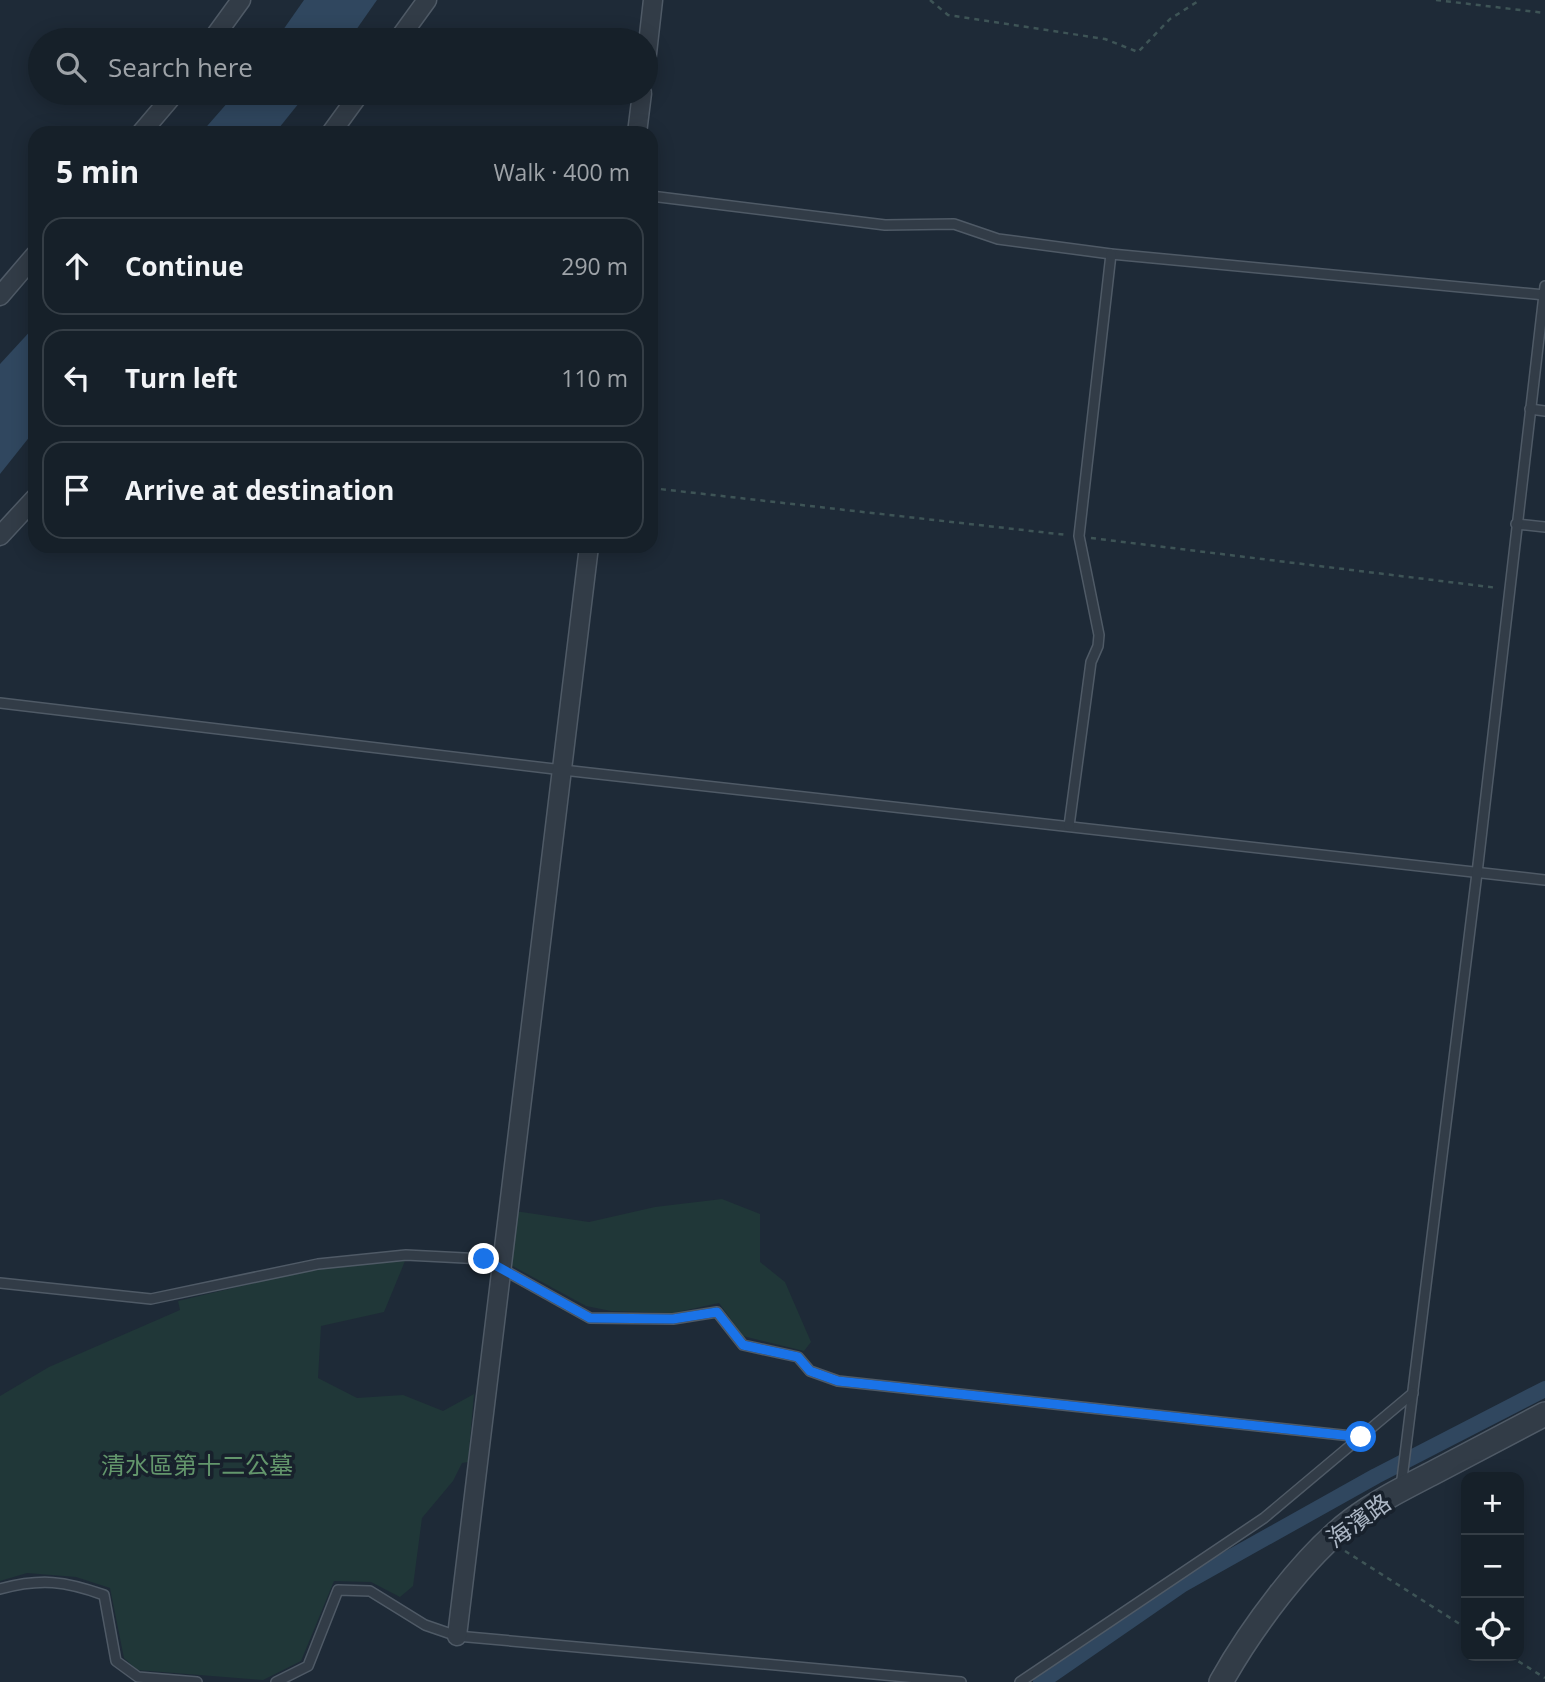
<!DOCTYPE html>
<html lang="en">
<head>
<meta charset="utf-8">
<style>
	:root { --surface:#162029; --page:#232d35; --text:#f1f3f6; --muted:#9ea3a8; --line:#353e46 }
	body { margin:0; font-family:"Open Sans","Noto Sans TC",sans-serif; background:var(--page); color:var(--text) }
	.controls { position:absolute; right:21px; bottom:21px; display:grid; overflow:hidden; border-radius:14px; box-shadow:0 4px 18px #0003 }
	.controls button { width:63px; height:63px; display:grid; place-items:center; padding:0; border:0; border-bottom:2px solid var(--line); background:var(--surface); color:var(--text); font:35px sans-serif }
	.stop { position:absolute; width:21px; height:21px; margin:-16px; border:5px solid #1a73e8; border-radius:50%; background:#fff }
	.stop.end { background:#1a73e8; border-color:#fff; box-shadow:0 2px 7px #0008 }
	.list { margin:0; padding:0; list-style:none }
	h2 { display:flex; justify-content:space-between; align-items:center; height:91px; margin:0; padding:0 28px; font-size:30px }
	h2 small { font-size:23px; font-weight:400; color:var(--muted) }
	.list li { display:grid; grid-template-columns:46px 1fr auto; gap:21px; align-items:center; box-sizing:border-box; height:98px; margin:0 14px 14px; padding:0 14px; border:2px solid var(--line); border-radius:21px }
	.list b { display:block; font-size:26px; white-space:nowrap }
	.list em { font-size:23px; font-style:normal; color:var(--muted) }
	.icon { flex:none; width:38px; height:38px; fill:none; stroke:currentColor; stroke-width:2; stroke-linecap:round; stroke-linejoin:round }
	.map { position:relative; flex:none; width:1545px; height:1682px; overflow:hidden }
	.search { position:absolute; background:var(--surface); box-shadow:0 4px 18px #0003; left:28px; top:28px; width:630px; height:77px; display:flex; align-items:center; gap:18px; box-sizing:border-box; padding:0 24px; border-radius:38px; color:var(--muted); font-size:26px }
	.panel { position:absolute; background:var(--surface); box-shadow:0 4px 18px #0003; left:28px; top:126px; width:630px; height:427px; border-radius:21px }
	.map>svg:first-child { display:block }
	.green { fill:#203738 }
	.water { fill:#30475f }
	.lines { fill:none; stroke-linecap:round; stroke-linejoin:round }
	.canal { stroke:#30475f; stroke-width:16 }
	.service-casing { stroke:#4f5a66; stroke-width:12 }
	.minor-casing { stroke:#4f5a66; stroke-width:21 }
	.tertiary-casing { stroke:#4f5a66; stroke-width:26 }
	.path { stroke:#3e5456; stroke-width:2.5; stroke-dasharray:5 5; stroke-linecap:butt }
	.service { stroke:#323c47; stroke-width:9 }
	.minor { stroke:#323c47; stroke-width:18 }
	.tertiary { stroke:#323c47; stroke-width:23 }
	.route { stroke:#1a73e8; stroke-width:9 }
	.labels { text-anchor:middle; stroke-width:7; stroke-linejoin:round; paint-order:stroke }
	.park-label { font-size:24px; fill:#63966c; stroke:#18212c }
	.street-label { font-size:24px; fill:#acb7c5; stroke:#18212c }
</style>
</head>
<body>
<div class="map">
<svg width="1545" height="1682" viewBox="0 0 1545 1682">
	<rect width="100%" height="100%" fill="#1e2a37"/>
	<g class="green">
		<path d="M722,1199L760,1214V1262L785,1282L811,1342L804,1351L743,1336L719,1303L673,1313L611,1311L586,1306L507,1263L515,1211L589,1222L655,1207Z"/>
		<path d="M405,1261L384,1312L321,1326L318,1378L357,1398L403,1395L443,1411L474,1394L468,1462L462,1463L453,1481L422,1518L413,1586L400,1597L371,1582L334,1581L301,1661L263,1680L137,1670L124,1658L110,1588L76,1577L27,1573L0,1581V1396L49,1367L180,1310L178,1301L318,1268Z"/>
	</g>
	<g class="water">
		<path d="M304,0H377L349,40H276Z"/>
		<path d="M236,93H307L275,133H201Z"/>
		<path d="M35,326V430L0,474V364Z"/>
	</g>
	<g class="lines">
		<path class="canal" d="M1041,1682L1183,1584L1376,1476L1545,1389"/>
		<defs>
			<g id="service">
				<path d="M651,196L885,225L954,224L998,239L1111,254L1545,295"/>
				<path d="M1530,409L1545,411"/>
				<path d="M1516,524L1545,527"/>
				<path d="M0,703L563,770L1545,880"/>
				<path d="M1069,826L1091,662L1098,646L1099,635L1079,536L1111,254"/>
				<path d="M0,1283L151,1299L318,1264L406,1255L484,1259L590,1318L673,1319L717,1312L743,1345L798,1357L810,1371L838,1381L1361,1437"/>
				<path d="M1401,1487L1477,873L1545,286"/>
				<path d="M0,1589C41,1578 65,1581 104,1595L116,1661L138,1677L197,1682"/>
				<path d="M276,1682L308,1666L338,1590L370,1591L425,1625L457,1636L961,1682"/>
				<path d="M1020,1682L1264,1518L1413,1393"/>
			</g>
			<g id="minor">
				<path d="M212,40L241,0"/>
				<path d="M398,40L427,0"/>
				<path d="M646,62L653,0"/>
				<path d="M141,133L175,93"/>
				<path d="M331,133L360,93"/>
				<path d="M637,133L642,93"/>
				<path d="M0,296L35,255"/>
				<path d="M0,536L35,498"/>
				<path d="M457,1636L589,546"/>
			</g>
			<path id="tertiary" d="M1221,1682C1250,1630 1304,1556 1352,1520C1376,1502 1404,1488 1431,1474C1469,1454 1507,1434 1545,1414"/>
		</defs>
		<use href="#service" class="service-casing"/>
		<use href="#minor" class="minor-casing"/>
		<use href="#tertiary" class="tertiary-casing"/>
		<g class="path">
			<path d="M930,0L948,15L1105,39L1138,52L1170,19L1200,0"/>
			<path d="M1436,0L1545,13"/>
			<path d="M651,488L1067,535"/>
			<path d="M1091,538L1498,588"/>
			<path d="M1345,1551L1466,1628"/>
			<path d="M1510,1656L1545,1678"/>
		</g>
		<use href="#service" class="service"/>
		<use href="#minor" class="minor"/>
		<use href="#tertiary" class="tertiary"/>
	</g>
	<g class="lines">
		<path class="route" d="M484,1259L590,1318L673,1319L717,1312L743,1345L798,1357L810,1371L838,1381L1361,1437"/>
	</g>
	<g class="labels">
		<g class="park-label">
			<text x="197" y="1474">清水區第十二公墓</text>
		</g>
		<g class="street-label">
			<text transform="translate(1359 1521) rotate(-36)" y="8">海濱路</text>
		</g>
	</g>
</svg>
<div class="controls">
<button>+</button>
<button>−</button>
<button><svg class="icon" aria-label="locate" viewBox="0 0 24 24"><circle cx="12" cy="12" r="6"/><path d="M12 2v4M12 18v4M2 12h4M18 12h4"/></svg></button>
</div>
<div class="stop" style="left:1361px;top:1437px"></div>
<div class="stop end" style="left:484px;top:1259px"></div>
<div class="search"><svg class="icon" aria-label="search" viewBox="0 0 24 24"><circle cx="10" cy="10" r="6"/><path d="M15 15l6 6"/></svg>Search here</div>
<section class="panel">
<h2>5 min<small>Walk · 400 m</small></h2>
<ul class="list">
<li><svg class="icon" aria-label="ahead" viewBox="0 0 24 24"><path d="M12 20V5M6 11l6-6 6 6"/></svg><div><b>Continue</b></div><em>290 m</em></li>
<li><svg class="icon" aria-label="left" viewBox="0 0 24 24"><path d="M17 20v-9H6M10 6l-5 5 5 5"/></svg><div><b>Turn left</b></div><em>110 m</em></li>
<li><svg class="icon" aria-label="arrive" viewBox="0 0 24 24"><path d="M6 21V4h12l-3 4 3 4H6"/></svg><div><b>Arrive at destination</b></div></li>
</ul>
</section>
</div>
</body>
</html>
